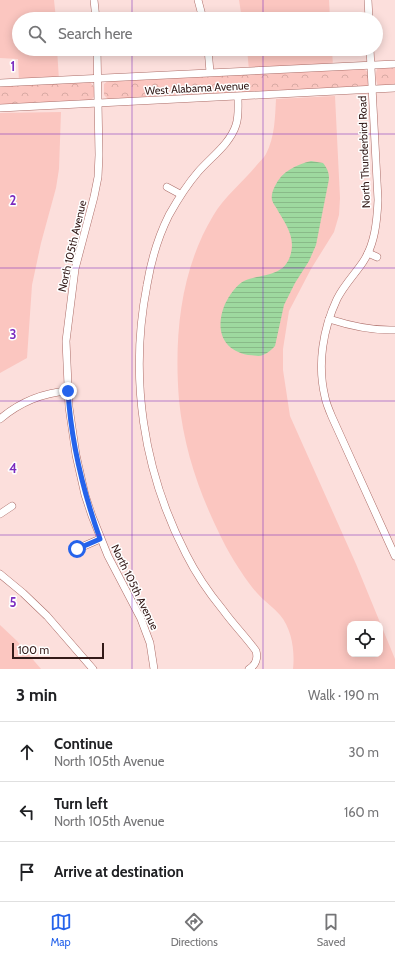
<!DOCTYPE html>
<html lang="en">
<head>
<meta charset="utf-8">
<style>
	:root { --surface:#fff; --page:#f6f6f6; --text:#202124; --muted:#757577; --line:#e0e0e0; --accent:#2563eb }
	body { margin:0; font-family:Cabin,sans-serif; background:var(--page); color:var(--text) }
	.controls { position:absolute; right:12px; bottom:12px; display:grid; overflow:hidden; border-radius:8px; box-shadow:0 2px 10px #0003 }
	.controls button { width:36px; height:36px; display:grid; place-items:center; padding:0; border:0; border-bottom:1px solid var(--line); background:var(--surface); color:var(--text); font:20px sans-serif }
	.scale { position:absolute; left:12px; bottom:10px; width:92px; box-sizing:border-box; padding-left:4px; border:2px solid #331a18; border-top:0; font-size:11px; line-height:14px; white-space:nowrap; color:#331a18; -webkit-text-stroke:3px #fff; paint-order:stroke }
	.stop { position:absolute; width:12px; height:12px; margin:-9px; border:3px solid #2563eb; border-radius:50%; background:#fff }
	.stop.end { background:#2563eb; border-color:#fff; box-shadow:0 1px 4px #0008 }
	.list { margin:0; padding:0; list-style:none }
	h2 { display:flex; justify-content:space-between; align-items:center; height:52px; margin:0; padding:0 16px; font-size:17px }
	h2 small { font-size:13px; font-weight:400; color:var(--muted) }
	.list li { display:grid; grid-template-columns:26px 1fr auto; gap:12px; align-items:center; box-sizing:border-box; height:60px; padding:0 16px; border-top:1px solid var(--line) }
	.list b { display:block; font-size:15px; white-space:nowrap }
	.list p { margin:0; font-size:13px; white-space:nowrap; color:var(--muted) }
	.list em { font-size:13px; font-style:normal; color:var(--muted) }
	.icon { flex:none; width:22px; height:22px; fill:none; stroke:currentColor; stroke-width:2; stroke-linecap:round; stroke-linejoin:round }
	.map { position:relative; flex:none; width:395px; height:669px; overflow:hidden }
	.search { position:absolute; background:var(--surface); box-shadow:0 2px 10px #0003; left:12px; right:12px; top:12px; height:44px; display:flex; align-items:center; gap:10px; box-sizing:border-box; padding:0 14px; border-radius:22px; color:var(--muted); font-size:15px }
	.sheet { height:232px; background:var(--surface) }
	nav { display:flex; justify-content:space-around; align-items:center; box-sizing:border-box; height:56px; border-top:1px solid var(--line); background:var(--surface); font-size:11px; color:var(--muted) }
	nav a { display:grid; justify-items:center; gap:2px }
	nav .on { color:var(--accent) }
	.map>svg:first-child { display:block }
	.grass { fill:#fbc6c0; fill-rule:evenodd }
	.park { fill:url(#park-crowns) }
	.water { fill:url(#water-rules) }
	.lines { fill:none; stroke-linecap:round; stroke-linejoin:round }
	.minor-casing { stroke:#ab6c67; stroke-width:8 }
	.minor { stroke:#fff; stroke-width:7 }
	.route { stroke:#2563eb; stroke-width:5 }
	.grid { fill:none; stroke:#7b2cbf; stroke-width:1; stroke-opacity:0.55 }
	.labels { text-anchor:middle; stroke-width:3; stroke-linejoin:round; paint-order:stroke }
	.street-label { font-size:11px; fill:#331a18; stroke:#fff }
	.grid-label { font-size:13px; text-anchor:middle; font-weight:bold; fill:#7b2cbf; stroke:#fff; stroke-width:3; stroke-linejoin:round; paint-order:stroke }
</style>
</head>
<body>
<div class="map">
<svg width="395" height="669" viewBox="0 0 395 669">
	<defs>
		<pattern id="park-crowns" width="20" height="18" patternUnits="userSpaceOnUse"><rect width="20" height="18" fill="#fbc6c0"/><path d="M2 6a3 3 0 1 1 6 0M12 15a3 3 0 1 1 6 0" fill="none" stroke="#d8aaa4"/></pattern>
		<pattern id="water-rules" width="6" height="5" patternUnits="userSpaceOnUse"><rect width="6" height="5" fill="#9ed99f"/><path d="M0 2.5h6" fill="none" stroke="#89ba88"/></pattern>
	</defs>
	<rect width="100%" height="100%" fill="#fcdfdc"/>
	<g class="grass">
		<path d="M0,0H54L56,19H19V49H57L59,80L19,82L18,59L0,58Z"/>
		<path d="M239,0H329L330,19H242Z"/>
		<path d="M247,49H332L333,67L249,70Z"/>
		<path d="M335,96L340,198L339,215L334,232L311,269L289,311L283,349V370L290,416L356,564L395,659V669H293C295,652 292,629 280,615C273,607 264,601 257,593C247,582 231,557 224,543C201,498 184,451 179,400C174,337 180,271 213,216C224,197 242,183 256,166C259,162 264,158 266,154C275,137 275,117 276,99ZM350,624H380V654H350Z"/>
		<path d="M61,112L59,169L56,188L41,243L32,285L27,358L0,373V113Z"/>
		<path d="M0,625L17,641L41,669H0Z"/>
	</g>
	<g class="park">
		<path d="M395,67V86H378C376,81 375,74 377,69L382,68Z"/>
		<path d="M362,68L368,72V84L367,86L108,99L104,95V84L109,80Z"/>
		<path d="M90,82L94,87V97L91,100L0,105V86Z"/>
	</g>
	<path class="water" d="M311,161L323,163C327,168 329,172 329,179L316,245L309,261L295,283L284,305L275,346C272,349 268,353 263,355C259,357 253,355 248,355C221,350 215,328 225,304C229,296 236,285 244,281C262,273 285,278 291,253C295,237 286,224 278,211C277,208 273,204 272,200C271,195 273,190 275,186C282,171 296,165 311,161Z"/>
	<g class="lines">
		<defs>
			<g id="minor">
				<path d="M94,0L96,19"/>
				<path d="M198,0L203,19"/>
				<path d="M368,0L369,19"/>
				<path d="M97,49L99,155L98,177L94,197L75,269L66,341L69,407L76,455L85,495L92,516L108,556L141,619L150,643L154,669"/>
				<path d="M208,49L210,72"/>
				<path d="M370,49L378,200C377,221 375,244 363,262C355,274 344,285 337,299C323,329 317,364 325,397C326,403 329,410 332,417L395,556"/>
				<path d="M0,83L395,64"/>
				<path d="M238,97C238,106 239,116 236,125C230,144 211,157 198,172C186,186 178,199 169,215C158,237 151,261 147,285C129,377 143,471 186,554C196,574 209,593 223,610C233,624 246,637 256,651C258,658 256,665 249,669"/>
				<path d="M0,108L395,88"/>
				<path d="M167,187L180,194"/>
				<path d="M368,253L377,257"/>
				<path d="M329,319C351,326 372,331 395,330"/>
				<path d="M0,419C20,402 41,393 68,391"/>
				<path d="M0,514L12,506"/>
				<path d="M77,549L100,539"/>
				<path d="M0,574L23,593L47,616L93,669"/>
			</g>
		</defs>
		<use href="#minor" class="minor-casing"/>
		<use href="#minor" class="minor"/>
	</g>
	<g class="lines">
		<path class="route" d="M68,391C71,442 83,491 100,539L77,549"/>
	</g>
	<path class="grid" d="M132,0V19M263,0V19M132,49V669M263,49V669M0,134H395M0,268H395M0,401H395M0,535H395"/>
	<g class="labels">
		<g class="street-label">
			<text transform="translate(197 88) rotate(-3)" y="4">West Alabama Avenue</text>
			<text transform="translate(364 152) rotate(-92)" y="4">North Thunderbird Road</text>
			<text transform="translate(72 246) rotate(-77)" y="4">North 105th Avenue</text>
			<text transform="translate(135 587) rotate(64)" y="4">North 105th Avenue</text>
		</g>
	</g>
	<g class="grid-label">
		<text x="13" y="71">1</text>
		<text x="13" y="205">2</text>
		<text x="13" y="339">3</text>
		<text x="13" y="473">4</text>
		<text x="13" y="607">5</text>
	</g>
</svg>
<div class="controls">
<button><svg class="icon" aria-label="locate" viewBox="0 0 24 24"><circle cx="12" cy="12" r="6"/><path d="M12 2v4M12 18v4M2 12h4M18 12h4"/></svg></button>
</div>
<div class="scale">100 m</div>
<div class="stop" style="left:77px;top:549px"></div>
<div class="stop end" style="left:68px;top:391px"></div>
<div class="search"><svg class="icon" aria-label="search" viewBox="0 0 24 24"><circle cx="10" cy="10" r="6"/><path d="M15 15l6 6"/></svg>Search here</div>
</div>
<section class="sheet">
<h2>3 min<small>Walk · 190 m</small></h2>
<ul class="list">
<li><svg class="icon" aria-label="ahead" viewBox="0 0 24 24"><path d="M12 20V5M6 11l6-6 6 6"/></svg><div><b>Continue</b><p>North 105th Avenue</p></div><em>30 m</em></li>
<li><svg class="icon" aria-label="left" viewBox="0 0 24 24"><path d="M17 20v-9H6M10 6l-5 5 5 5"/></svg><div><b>Turn left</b><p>North 105th Avenue</p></div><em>160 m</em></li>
<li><svg class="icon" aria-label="arrive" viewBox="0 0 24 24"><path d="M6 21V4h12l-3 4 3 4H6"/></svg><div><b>Arrive at destination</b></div></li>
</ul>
</section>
<nav>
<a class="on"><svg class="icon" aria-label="map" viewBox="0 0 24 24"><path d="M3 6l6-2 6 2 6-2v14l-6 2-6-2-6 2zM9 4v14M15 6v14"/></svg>Map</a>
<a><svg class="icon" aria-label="directions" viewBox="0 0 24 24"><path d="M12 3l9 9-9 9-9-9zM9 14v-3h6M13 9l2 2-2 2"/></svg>Directions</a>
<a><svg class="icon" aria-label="saved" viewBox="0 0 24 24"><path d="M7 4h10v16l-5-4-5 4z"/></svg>Saved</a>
</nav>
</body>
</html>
